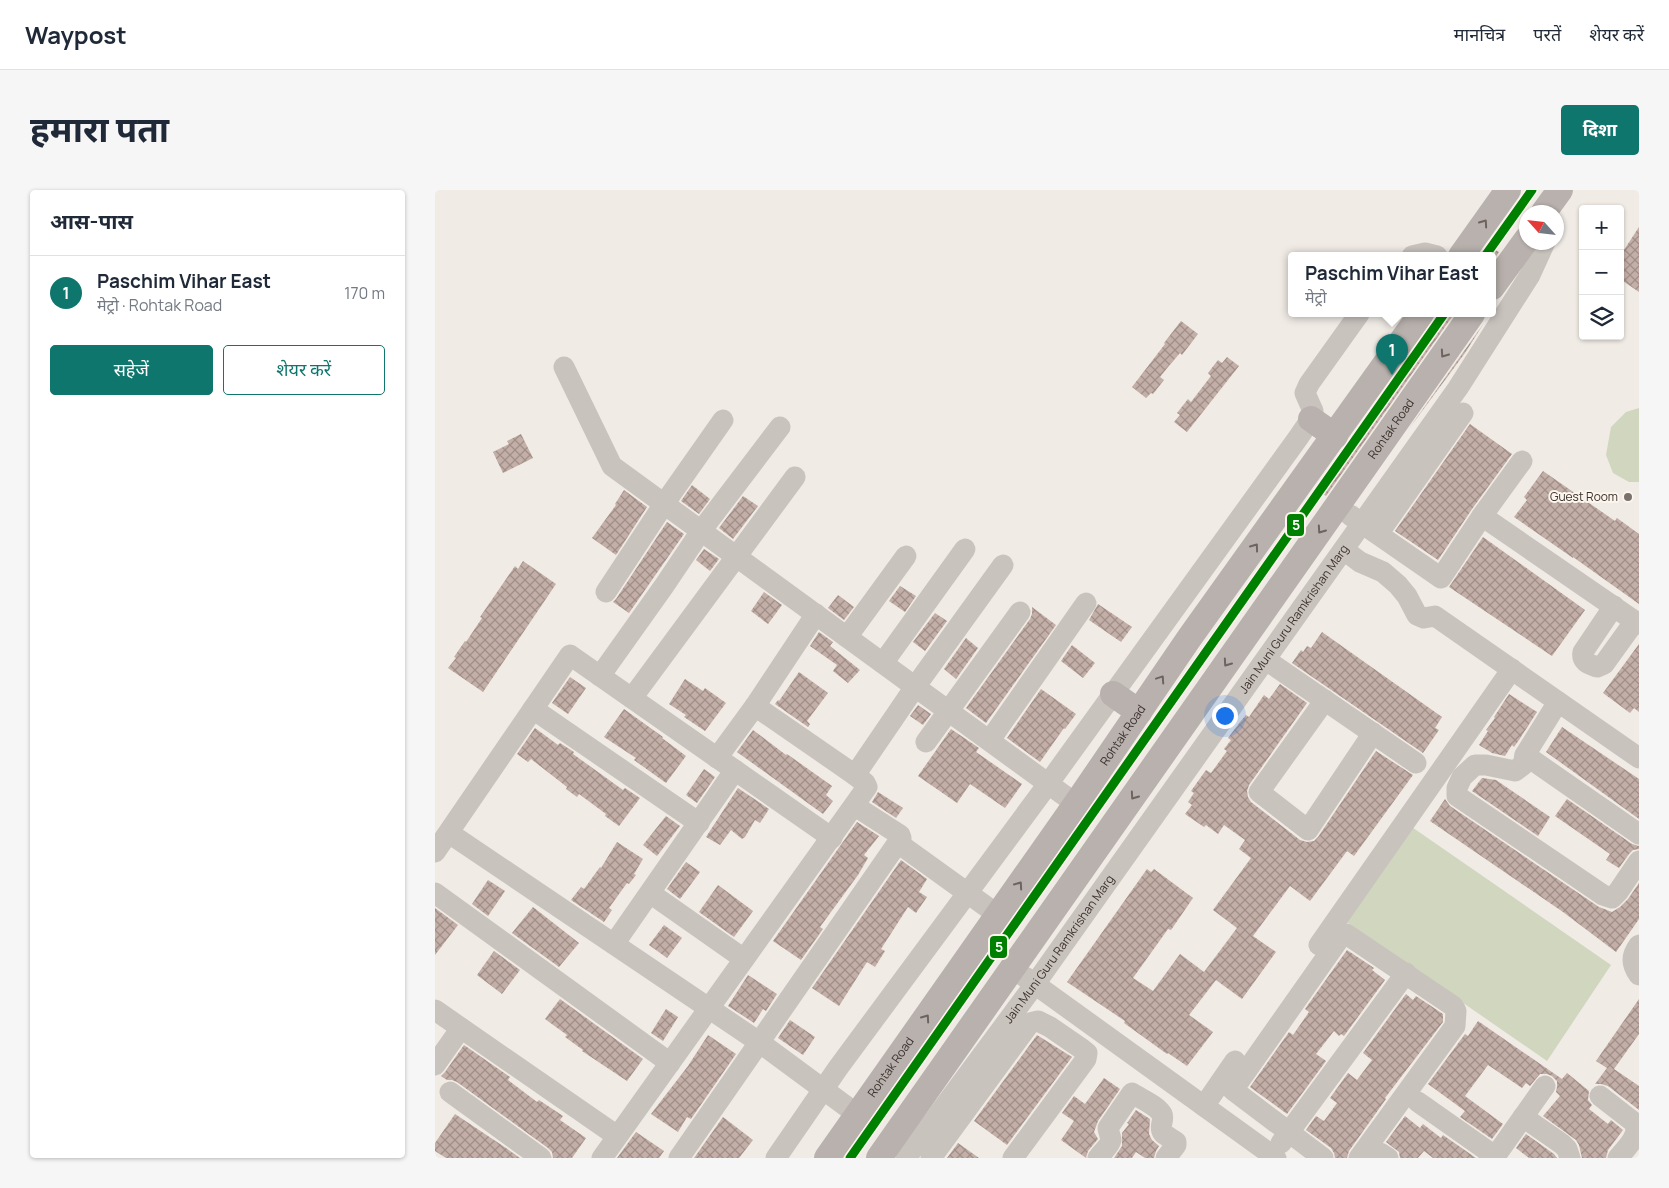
<!DOCTYPE html>
<html lang="hi">
<head>
<meta charset="utf-8">
<style>
	:root { --surface:#fff; --page:#f6f6f7; --text:#1f2937; --muted:#747a83; --line:#e0e1e3; --accent:#0f766e }
	body { margin:0; font-family:Manrope,"Noto Sans Devanagari",sans-serif; background:var(--page); color:var(--text) }
	.controls { position:absolute; right:15px; top:15px; display:grid; overflow:hidden; border-radius:5px; box-shadow:0 1px 4px #0004 }
	.controls button { width:45px; height:45px; display:grid; place-items:center; padding:0; border:0; border-bottom:1px solid var(--line); background:var(--surface); color:var(--text); font:25px sans-serif }
	.compass { position:absolute; left:1084px; top:15px; width:45px; height:45px; border-radius:50%; background:var(--surface); box-shadow:0 1px 4px #0004; rotate:297deg }
	.you { position:absolute; left:789px; top:525px; width:18px; height:18px; margin:-12px; border:4px solid #fff; border-radius:50%; background:#1a73e8; box-shadow:0 0 0 8px #1a73e833 }
	.badge { display:grid; place-items:center; width:32px; height:32px; border-radius:50%; background:var(--accent); color:#fff; font-size:16px; font-weight:700 }
	.pin { position:absolute; translate:-50% -41px; filter:drop-shadow(0 1px 2px #0008) }
	.pin::after { content:''; position:absolute; top:26px; width:18px; height:15px; background:inherit; clip-path:polygon(0 0,100% 0,50% 100%) }
	.popup { position:absolute; left:853px; top:62px; width:208px; height:65px; box-sizing:border-box; display:grid; place-content:center; border-radius:5px; background:var(--surface); filter:drop-shadow(0 1px 4px #0005); font-size:16px; white-space:nowrap; color:var(--muted) }
	.popup b { font-size:19px; color:var(--text) }
	.popup::after { content:''; position:absolute; left:50%; top:100%; margin-left:-10px; border:10px solid transparent; border-top-color:var(--surface) }
	.list { margin:0; padding:0; list-style:none }
	h2 { display:flex; justify-content:space-between; align-items:center; height:65px; margin:0; padding:0 20px; font-size:21px }
	h2 small { font-size:16px; font-weight:400; color:var(--muted) }
	.list li { display:grid; grid-template-columns:32px 1fr auto; gap:15px; align-items:center; box-sizing:border-box; height:75px; padding:0 20px; border-top:1px solid var(--line) }
	.list b { display:block; font-size:19px; white-space:nowrap }
	.list p { margin:0; font-size:16px; white-space:nowrap; color:var(--muted) }
	.list em { font-size:16px; font-style:normal; color:var(--muted) }
	.actions { display:flex; gap:10px; padding:15px 20px }
	.actions a { flex:1; padding:11px 0; border:1px solid var(--accent); border-radius:5px; text-align:center; font-size:18px; color:var(--accent) }
	.actions .main { background:var(--accent); color:#fff }
	.icon { flex:none; width:28px; height:28px; fill:none; stroke:currentColor; stroke-width:2; stroke-linecap:round; stroke-linejoin:round }
	.map { position:relative; flex:none; width:1204px; height:968px; overflow:hidden; border-radius:5px }
	header { display:flex; align-items:center; gap:30px; box-sizing:border-box; height:70px; padding:0 25px; background:var(--surface); border-bottom:1px solid var(--line) }
	header strong { font-size:24px }
	nav { display:flex; gap:28px; margin-inline-start:auto; font-size:18px }
	.intro { display:flex; align-items:center; justify-content:space-between; box-sizing:border-box; height:120px; padding:0 30px }
	h1 { margin:0; font-size:35px }
	.button { padding:12px 22px; border-radius:5px; background:var(--accent); color:#fff; font-size:18px; font-weight:700 }
	main { display:flex; gap:30px; padding:0 30px }
	aside { flex:1; background:var(--surface); border-radius:5px; box-shadow:0 1px 4px #0004 }
	.map>svg:first-child { display:block }
	.green { fill:#d1d6bf }
	.building { fill:url(#building-cross-hatch) }
	.lines { fill:none; stroke-linecap:round; stroke-linejoin:round }
	.minor { stroke:#c9c3be; stroke-width:21 }
	.major { stroke:#b8b1ad; stroke-width:26 }
	.metro-1-casing { stroke:#fbf5ee; stroke-width:12 }
	.metro-1 { stroke:#008000; stroke-width:9 }
	.oneway { stroke:#6d645f }
	.poi-dot { fill:#7a716c; stroke:#fbf5ee; stroke-width:2 }
	.labels { text-anchor:middle; stroke-width:4; stroke-linejoin:round; paint-order:stroke }
	.street-label { font-size:12px; fill:#3b302b; stroke:#fbf5ee }
	.poi-label { font-size:12px; fill:#3b302b; stroke:#fbf5ee; text-anchor:end }
	.line-badge { stroke:#fbf5ee; stroke-width:2 }
	.badge-label { font-size:14px; text-anchor:middle; font-weight:bold; fill:#fff }
</style>
</head>
<body>
<header>
<strong>Waypost</strong>
<nav><a>मानचित्र</a><a>परतें</a><a>शेयर करें</a></nav>
</header>
<div class="intro"><h1>हमारा पता</h1><a class="button">दिशा</a></div>
<main>
<aside>
<h2>आस-पास<small></small></h2>
<ul class="list">
<li><span class="badge">1</span><div><b>Paschim Vihar East</b><p>मेट्रो · Rohtak Road</p></div><em>170 m</em></li>
</ul>
<div class="actions"><a class="main">सहेजें</a><a>शेयर करें</a></div>
</aside>
<div class="map">
<svg width="1204" height="968" viewBox="0 0 1204 968">
	<defs>
		<pattern id="building-cross-hatch" width="8" height="8" patternUnits="userSpaceOnUse" patternTransform="scale(1.25)"><rect width="8" height="8" fill="#c3afa7"/><path d="M0 0l8 8M0 8l8-8" fill="none" stroke="#a08f88"/></pattern>
	</defs>
	<rect width="100%" height="100%" fill="#f0ebe5"/>
	<g class="green">
		<path d="M1204,218V292H1194L1178,283L1171,265L1176,237L1191,222Z"/>
		<path d="M971,633L1176,775L1112,871L904,727Z"/>
	</g>
	<g class="building">
		<path d="M1204,37V102L1185,89V66Z"/>
		<path d="M1052,55L1064,62L1057,72V66H1044Z"/>
		<path d="M1001,124H1019L891,306L880,299L998,133Z"/>
		<path d="M746,131L763,144L747,165L745,163L733,177L725,187L729,190L718,204L716,203L711,208L697,197L730,154L729,153Z"/>
		<path d="M1049,133L1030,163L973,240Z"/>
		<path d="M792,167L804,176L752,242L739,232L745,225L742,223L753,209L756,212L776,186L773,183L783,170L787,173Z"/>
		<path d="M1035,234L1077,264L1037,319L1003,370L960,341Z"/>
		<path d="M86,244L98,268L68,283L58,262L74,254L72,251Z"/>
		<path d="M1108,281L1180,331L1182,328L1204,344V414L1138,367V368L1079,327L1092,310L1089,307Z"/>
		<path d="M257,295L275,309L264,324L246,311Z"/>
		<path d="M189,300L212,317L181,365L157,348L181,315L180,314Z"/>
		<path d="M308,306L323,316L298,349L284,338Z"/>
		<path d="M232,332L249,344L194,423L178,412L181,409Z"/>
		<path d="M1048,347L1150,420L1117,466L1014,397Z"/>
		<path d="M269,359L284,369L275,381L261,370Z"/>
		<path d="M88,371L121,394L48,502L13,478L21,468L19,467L30,451L31,452L47,428L45,427L80,376L83,379Z"/>
		<path d="M465,396L481,406L470,422L454,411Z"/>
		<path d="M329,402L347,415L333,434L316,421Z"/>
		<path d="M403,405L419,417L409,430L393,418Z"/>
		<path d="M663,414L697,437L686,452L654,430Z"/>
		<path d="M597,417L621,435L551,533L531,518L595,429L597,424Z"/>
		<path d="M500,423L512,431L490,461L478,452Z"/>
		<path d="M384,442L398,452L395,456L425,480L413,493L398,481L402,475L375,456Z"/>
		<path d="M887,442L1007,527L1000,538L1004,540L988,563L857,473L866,460L868,462L872,456L876,458Z"/>
		<path d="M531,448L543,458L521,489L509,479Z"/>
		<path d="M1204,454V522L1199,518L1195,523L1168,503Z"/>
		<path d="M637,455L660,473L648,488L626,471Z"/>
		<path d="M364,482L393,503L372,531L375,534L373,537L340,514L343,510L344,511Z"/>
		<path d="M135,487L151,498L133,524L117,513Z"/>
		<path d="M250,489L268,501L270,498L291,513L270,541L249,527L251,525L234,514Z"/>
		<path d="M845,494L872,513L814,595L812,601L813,607L816,612L865,650L872,652L879,651L883,647L941,561L978,585L919,666L912,661L875,711L855,696L818,746L841,762L807,809L781,790L754,825L778,842L752,876L733,863L732,864L689,833L690,831L632,792L712,679L716,682L719,679L758,708L736,740L733,739L698,788L718,801L745,764L769,782L802,738L778,720L816,668L804,659L810,650L789,635L783,644L771,635L769,637L750,624L757,615L753,612L759,603L756,601L771,580L776,583L792,561L789,559L796,550L793,548L805,532L811,525L814,527L829,505L834,509Z"/>
		<path d="M606,499L641,524L630,539L629,538L605,572L572,548Z"/>
		<path d="M1074,504L1102,522L1084,550L1079,557L1077,555L1070,566L1057,563L1044,555L1053,541L1051,540L1060,528L1059,527Z"/>
		<path d="M483,515L496,524L488,535L475,526Z"/>
		<path d="M189,519L228,547L227,548L251,566L231,593L199,570L201,568L169,547Z"/>
		<path d="M1127,537L1204,589V629L1111,562Z"/>
		<path d="M100,538L123,555L125,553L139,562L138,564L188,600L190,598L205,608L184,636L170,626L171,624L144,604L142,607L131,599L132,597L96,569L93,572L82,564Z"/>
		<path d="M516,539L544,558L541,562L587,594L570,618L535,594L522,613L483,586Z"/>
		<path d="M318,540L351,565L352,564L397,596L391,605L398,611L388,624L302,562Z"/>
		<path d="M269,579L280,587L262,613L251,605Z"/>
		<path d="M1047,588L1061,590L1115,627L1103,646L1037,601Z"/>
		<path d="M303,598L334,619L325,633L320,630L310,647L307,649L296,640L285,655L271,647Z"/>
		<path d="M443,602L468,618L461,628L437,612Z"/>
		<path d="M1010,609L1015,616L1164,717L1177,722L1185,717L1193,709L1204,693V729L1181,762L1128,722L995,631Z"/>
		<path d="M1132,609L1197,654L1204,656V659L1198,660L1194,664L1184,678L1171,670L1175,664L1120,626Z"/>
		<path d="M231,626L245,636L222,666L208,655Z"/>
		<path d="M422,632L444,646L429,665L433,668L423,685L385,737L388,739L366,770L338,751Z"/>
		<path d="M182,652L208,669L199,684L201,685L194,694L192,693L174,718L177,720L169,732L136,710L146,697L149,699L165,677L166,678Z"/>
		<path d="M466,670L492,689L484,702L492,707L481,723L473,717L446,759L450,761L440,777L432,772L404,816L377,798Z"/>
		<path d="M251,672L265,682L245,709L232,699Z"/>
		<path d="M53,690L70,701L53,726L37,714Z"/>
		<path d="M283,695L318,721L299,747L264,722Z"/>
		<path d="M98,717L144,753L124,777L77,743Z"/>
		<path d="M0,718L23,735L0,765Z"/>
		<path d="M229,735L247,748L232,768L214,755Z"/>
		<path d="M912,760L939,778L937,780L950,790L909,846L906,844L904,846L899,841L881,864L891,871L852,924L815,897L854,842L858,845L874,822L870,819Z"/>
		<path d="M59,761L85,780L67,804L42,785Z"/>
		<path d="M313,785L342,804L331,821L328,819L319,833L293,816Z"/>
		<path d="M971,804L978,810L981,806L1008,824V832L950,908L951,909L914,961L912,968H900L899,963L896,958L871,940L881,926L889,931L902,913L895,908L913,883L922,890L937,870L928,863Z"/>
		<path d="M125,809L208,869L192,891L147,861L148,860L130,847L132,845L110,829Z"/>
		<path d="M1204,809V844L1179,879L1204,896V920L1173,896L1166,894H1160L1172,878L1161,871Z"/>
		<path d="M231,819L243,827L228,851L216,843Z"/>
		<path d="M355,830L380,847L368,865L343,848Z"/>
		<path d="M1043,831L1127,889L1132,883L1154,901L1153,910L1157,915L1154,919L1173,934L1176,930L1188,940L1173,960L1171,968H1147L1144,955L1141,950L1108,926L1125,906L1121,902L1122,897V891L1117,886L1112,884H1105L1095,896L1091,893L1087,898L1053,875L1030,906L1068,934L1057,949L1025,927L1030,921L993,894L1030,844L1033,846Z"/>
		<path d="M273,845L301,864L256,929L252,927L243,942L216,924L253,876Z"/>
		<path d="M602,845L637,867L572,955L539,931Z"/>
		<path d="M29,855L75,887L73,890L102,912L104,910L128,926L125,930L151,948L137,968H118L117,962L113,958L22,892L17,890H12L6,886L10,882Z"/>
		<path d="M669,888L685,899L663,931L659,942L663,949L653,961L651,968L626,950L639,931L627,923L639,906L650,914Z"/>
		<path d="M701,920L715,929L714,944L717,950L724,956L721,961L719,968H710L701,962L697,968H679L687,956V943L694,934L692,933Z"/>
		<path d="M20,924L71,958L85,968H11L0,961V953Z"/>
		<path d="M970,926L985,938L988,934L1006,948L1008,945L1041,968H998L989,961L983,968H965L964,962L951,952Z"/>
		<path d="M288,927L318,950L304,968H259Z"/>
		<path d="M201,942L229,961L224,968H182Z"/>
		<path d="M1091,944L1119,964L1122,968H1094L1081,958Z"/>
		<path d="M523,953L544,968H512Z"/>
	</g>
	<g class="lines">
		<g class="minor">
			<path d="M977,66L990,63L1002,66"/>
			<path d="M129,177L177,276L641,614"/>
			<path d="M915,325L1006,388L1047,326L1087,271"/>
			<path d="M1047,326L1204,434"/>
			<path d="M943,344L1028,223"/>
			<path d="M909,360L925,372L948,382L963,395L972,406L982,425L989,428L1000,426L1204,568"/>
			<path d="M171,402L229,314L288,230"/>
			<path d="M1179,416L1148,462C1146,472 1154,474 1162,477L1169,474L1200,431"/>
			<path d="M412,447L471,366"/>
			<path d="M831,470L981,573"/>
			<path d="M448,473L530,359"/>
			<path d="M165,486L229,396L266,341L345,237"/>
			<path d="M197,508L360,287"/>
			<path d="M890,510L824,602L873,640L938,543"/>
			<path d="M1123,512L1090,565L1088,575L1080,581L1051,575H1040L1027,587L1022,598V606L1168,705L1177,708L1183,702L1204,671"/>
			<path d="M320,516L381,424"/>
			<path d="M98,519L264,633"/>
			<path d="M555,550L651,413"/>
			<path d="M491,552L585,422"/>
			<path d="M1090,565L1204,644"/>
			<path d="M420,585L480,497L568,375"/>
			<path d="M14,643L324,852L423,925"/>
			<path d="M463,653L563,725"/>
			<path d="M0,662L135,465L397,648"/>
			<path d="M0,703L235,873"/>
			<path d="M215,703L309,769"/>
			<path d="M179,754L300,580"/>
			<path d="M884,755L1077,479"/>
			<path d="M1204,755C1196,766 1196,774 1204,785"/>
			<path d="M590,787L841,968"/>
			<path d="M0,820L182,946"/>
			<path d="M0,875L26,838"/>
			<path d="M15,902L106,968"/>
			<path d="M1165,906L1201,934C1203,948 1191,958 1183,968"/>
			<path d="M983,912L1057,964L1054,968"/>
			<path d="M769,916L800,871"/>
			<path d="M1088,927L1127,954L1132,959L1135,968"/>
			<path d="M846,953L971,783"/>
			<path d="M945,963L953,968"/>
			<path d="M167,968L432,597L430,593L420,585L320,516L282,568"/>
			<path d="M244,968L466,648L465,645L420,616"/>
			<path d="M341,968L403,878L613,594L863,248L876,229L878,221L870,203L874,194L924,124"/>
			<path id="s1" d="M471,968L600,794L1023,198L1095,85L1110,52"/>
			<path d="M496,968L595,833L603,831L615,837L647,859L652,863L651,869L578,968"/>
			<path d="M663,968C666,963 675,956 676,950C676,946 673,942 673,938L697,903C706,909 721,915 727,924C730,930 723,937 728,943C731,946 737,949 741,952V955L731,968"/>
			<path d="M888,968L798,900L907,745L911,744L1018,816L1021,821L1020,836L924,968"/>
			<path d="M1059,968L1110,896"/>
		</g>
		<g class="major">
			<path d="M1109,22L1125,0"/>
			<path d="M1026,66L1073,0"/>
			<path d="M1057,97L1092,49"/>
			<path d="M876,229L900,246"/>
			<path d="M678,504L704,522"/>
			<path id="s2" d="M392,968L641,614L755,447L986,124"/>
			<path id="s3" d="M444,968L1037,124"/>
		</g>
		<defs>
			<g id="metro-1">
				<path d="M1050,66L1097,0"/>
				<path d="M415,968L1009,124"/>
			</g>
		</defs>
		<use href="#metro-1" class="metro-1-casing"/>
		<use href="#metro-1" class="metro-1"/>
	</g>
	<defs><path id="oneway-chevron" d="M-2-3.5L2.5 0L-2 3.5" fill="none" stroke-width="1.6" stroke-linecap="round" stroke-linejoin="round" transform="scale(1.25)"/></defs>
	<g class="oneway">
		<use href="#oneway-chevron" transform="translate(1049 33) rotate(-55)"/>
		<use href="#oneway-chevron" transform="translate(1009 164) rotate(125)"/>
		<use href="#oneway-chevron" transform="translate(886 340) rotate(125)"/>
		<use href="#oneway-chevron" transform="translate(820 357) rotate(-54)"/>
		<use href="#oneway-chevron" transform="translate(792 473) rotate(125)"/>
		<use href="#oneway-chevron" transform="translate(726 489) rotate(-56)"/>
		<use href="#oneway-chevron" transform="translate(699 606) rotate(125)"/>
		<use href="#oneway-chevron" transform="translate(584 695) rotate(-55)"/>
		<use href="#oneway-chevron" transform="translate(491 828) rotate(-55)"/>
	</g>
	<circle class="poi-dot" cx="1193" cy="307" r="5"/>
	<g class="labels">
		<g class="street-label">
			<text dy="4" stroke="none"><textPath href="#s3" startOffset="891">Rohtak Road</textPath></text>
			<text dy="4" stroke="none"><textPath href="#s1" startOffset="664">Jain Muni Guru Ramkrishan Marg</textPath></text>
			<text dy="4" stroke="none"><textPath href="#s2" startOffset="516">Rohtak Road</textPath></text>
			<text dy="4" stroke="none"><textPath href="#s1" startOffset="259">Jain Muni Guru Ramkrishan Marg</textPath></text>
			<text dy="4" stroke="none"><textPath href="#s2" startOffset="111">Rohtak Road</textPath></text>
		</g>
		<g class="poi-label">
			<text x="1183" y="311">Guest Room</text>
		</g>
	</g>
	<g class="line-badge">
		<rect x="851" y="323" width="19" height="24" rx="5" fill="#008000"/>
		<rect x="554" y="745" width="19" height="24" rx="5" fill="#008000"/>
	</g>
	<g class="badge-label">
		<text x="861" y="340">5</text>
		<text x="564" y="762">5</text>
	</g>
</svg>
<div class="controls">
<button>+</button>
<button>−</button>
<button><svg class="icon" aria-label="layers" viewBox="0 0 24 24"><path d="M12 4l9 5-9 5-9-5zM3 14l9 5 9-5"/></svg></button>
</div>
<svg class="compass" viewBox="-18 -18 36 36"><path d="M0-13l5 13h-10z" fill="#e53935"/><path d="M0 13l5-13h-10z" fill="#747a83"/></svg>
<div class="you"></div>
<div class="pin badge" style="left:957px;top:185px">1</div>
<div class="popup"><b>Paschim Vihar East</b>मेट्रो</div>
</div>
</main>
</body>
</html>
